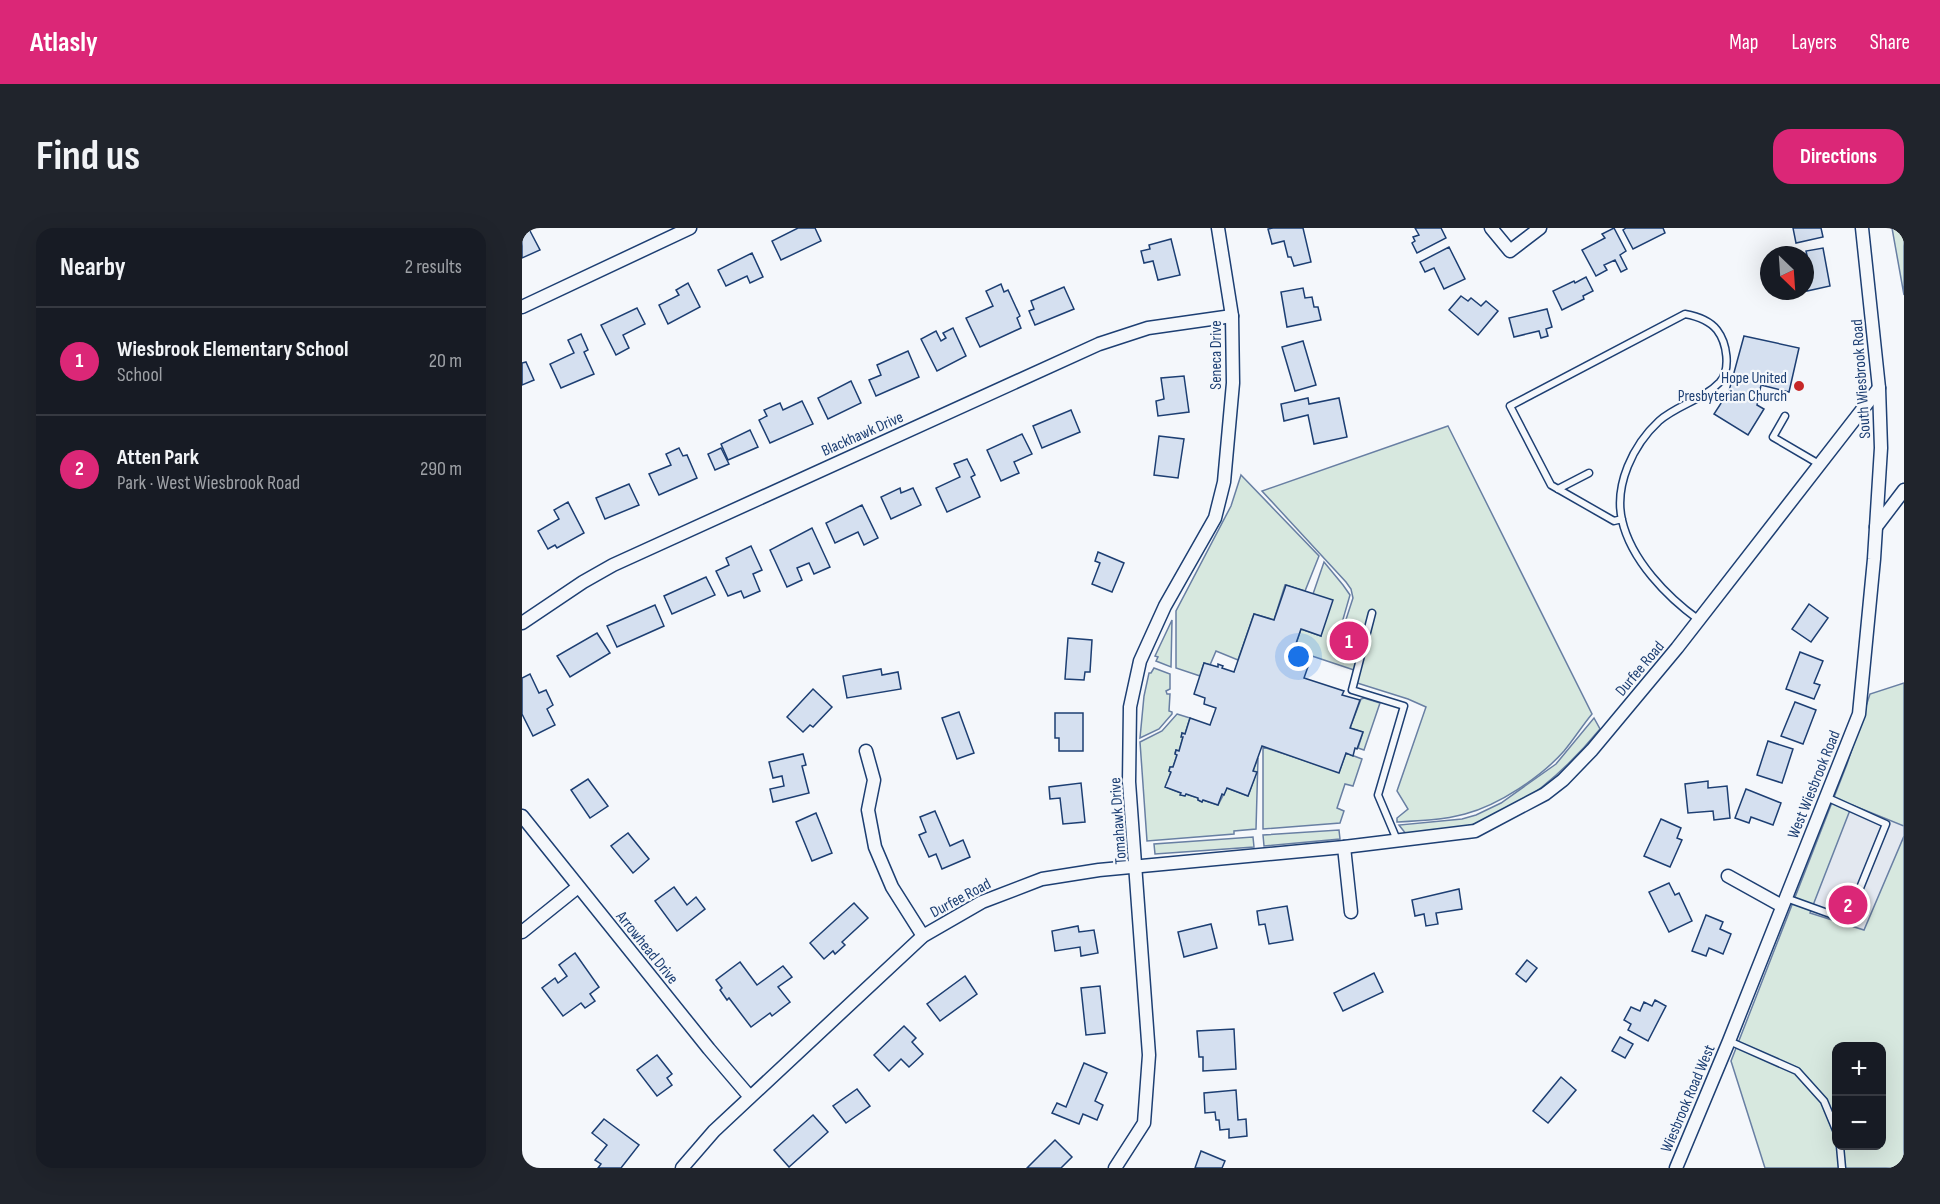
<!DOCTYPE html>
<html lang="en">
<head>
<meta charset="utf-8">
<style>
	:root { --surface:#171b24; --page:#20242c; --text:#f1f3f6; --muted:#9ea1a6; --line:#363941; --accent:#db2777 }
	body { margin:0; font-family:"Sofia Sans Condensed",sans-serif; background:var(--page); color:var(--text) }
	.controls { position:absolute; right:18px; bottom:18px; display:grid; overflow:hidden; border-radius:12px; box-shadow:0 6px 24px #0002 }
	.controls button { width:54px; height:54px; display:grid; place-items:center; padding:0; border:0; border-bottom:2px solid var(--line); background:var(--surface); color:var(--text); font:30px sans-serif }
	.compass { position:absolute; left:1238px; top:18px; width:54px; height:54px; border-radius:50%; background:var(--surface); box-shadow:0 6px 24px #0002; rotate:155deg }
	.you { position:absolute; left:777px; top:429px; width:21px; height:21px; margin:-15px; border:4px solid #fff; border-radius:50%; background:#1a73e8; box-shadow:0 0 0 9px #1a73e833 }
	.badge { display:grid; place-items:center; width:39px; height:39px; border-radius:50%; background:var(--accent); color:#fff; font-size:20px; font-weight:700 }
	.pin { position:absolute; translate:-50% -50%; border:3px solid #fff; box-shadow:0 2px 6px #0006 }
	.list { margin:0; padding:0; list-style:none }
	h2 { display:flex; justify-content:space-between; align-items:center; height:78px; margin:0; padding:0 24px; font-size:26px }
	h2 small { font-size:20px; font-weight:400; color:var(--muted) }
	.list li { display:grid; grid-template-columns:39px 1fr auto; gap:18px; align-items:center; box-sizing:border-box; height:108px; padding:0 24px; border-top:2px solid var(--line) }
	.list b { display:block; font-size:22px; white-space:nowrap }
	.list p { margin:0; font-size:20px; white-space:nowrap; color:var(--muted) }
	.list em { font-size:20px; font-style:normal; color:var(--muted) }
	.map { position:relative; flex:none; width:1382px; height:940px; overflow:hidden; border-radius:18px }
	header { display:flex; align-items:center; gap:36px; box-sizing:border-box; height:84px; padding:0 30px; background:var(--accent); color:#fff }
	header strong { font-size:28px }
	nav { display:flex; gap:33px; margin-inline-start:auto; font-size:21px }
	.intro { display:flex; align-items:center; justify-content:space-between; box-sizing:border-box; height:144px; padding:0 36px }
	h1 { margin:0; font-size:42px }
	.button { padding:15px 27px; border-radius:18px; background:var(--accent); color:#fff; font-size:21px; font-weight:700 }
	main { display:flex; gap:36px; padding:0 36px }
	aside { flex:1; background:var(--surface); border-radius:18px; box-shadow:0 6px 24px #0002 }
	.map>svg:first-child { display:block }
	.green { fill:#d7e8df; stroke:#687fa3; stroke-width:1.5; fill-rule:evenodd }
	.parking { fill:#e3e8f0; stroke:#687fa3; stroke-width:1.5 }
	.building { fill:#d5e0f0; stroke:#1d3f73; stroke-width:1.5 }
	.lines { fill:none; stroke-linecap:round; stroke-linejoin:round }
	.lane-casing { stroke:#1d3f73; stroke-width:9 }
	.street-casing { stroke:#1d3f73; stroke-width:15 }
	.lane { stroke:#f4f7fb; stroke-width:6 }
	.street { stroke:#f4f7fb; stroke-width:12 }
	.poi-dot { fill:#c62828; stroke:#f4f7fb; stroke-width:2 }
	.labels { text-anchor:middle; stroke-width:4.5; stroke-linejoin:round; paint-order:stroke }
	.street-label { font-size:16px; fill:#1d3f73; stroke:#f4f7fb }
	.poi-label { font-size:16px; fill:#1d3f73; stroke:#f4f7fb; text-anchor:end }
</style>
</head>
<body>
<header>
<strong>Atlasly</strong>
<nav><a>Map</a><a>Layers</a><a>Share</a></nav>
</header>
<div class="intro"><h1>Find us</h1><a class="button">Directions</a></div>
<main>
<aside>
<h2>Nearby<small>2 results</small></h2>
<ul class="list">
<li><span class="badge">1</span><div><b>Wiesbrook Elementary School</b><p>School</p></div><em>20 m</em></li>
<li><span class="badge">2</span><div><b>Atten Park</b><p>Park · West Wiesbrook Road</p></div><em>290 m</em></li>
</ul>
</aside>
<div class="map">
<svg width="1382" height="940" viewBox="0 0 1382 940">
	<rect width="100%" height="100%" fill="#f4f7fb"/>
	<g class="green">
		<path d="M1370,0H1382V67Z"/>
		<path d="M926,198L1070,486C1060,498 1052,511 1042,523C1019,549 977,577 943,586C921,592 897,593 875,594V590L886,581L875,563L904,479L886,471L832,454L835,443L772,422L779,401L799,408L791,366L802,334L821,357L828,367L815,412L817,413L831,370L829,361L824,354L740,263Z"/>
		<path d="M719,247L797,328L783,363L763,357L752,392L732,386L716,432L694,423L688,437L682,435L678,448L654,440V383L709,278Z"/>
		<path d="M650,392L649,439L634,433L636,429L633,428Z"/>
		<path d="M632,440L648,446V461L644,463L645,466H648L647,483L650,484V486L637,501L618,510L622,468L627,445H629Z"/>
		<path d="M1382,455V940H1243L1209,833L1325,536L1348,466ZM1314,818H1360V918H1314Z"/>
		<path d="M842,470L858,475L842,522L836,520L841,504L828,500L839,471Z"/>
		<path d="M655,486L668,490L663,506L660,505L661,509L657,523L654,522L653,525L655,527L651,539H648L647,543L649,544L644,559L659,565V567L663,568L664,566L676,570V572L680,574L681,572L696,577L705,560L726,568L734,545L731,543L736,530L734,601L712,603V606L625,613L618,514L640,503Z"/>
		<path d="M1072,490L1078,501C1046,540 999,584 949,597C928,602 906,603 884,606L877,597L940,591L954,587L979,575L1034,536Z"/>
		<path d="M741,519L817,544L824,525L840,531L831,558L823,556L815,580L822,583L818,595L741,601Z"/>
		<path d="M817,602L818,611L742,618L741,607Z"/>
		<path d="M731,609L732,619L633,626L632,616Z"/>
	</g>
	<path class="parking" d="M1330,577L1382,598V608L1342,702L1288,685Z"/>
	<g class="building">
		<path d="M276,0H293L299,13L259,32L250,13Z"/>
		<path d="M751,0H781L789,34L772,38L769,29H766L762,13L750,16L746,1Z"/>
		<path d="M893,0H919L924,10L895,25L890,15L893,13L891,9L897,7Z"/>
		<path d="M1092,0L1104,23L1098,27L1105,41L1099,44L1093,32L1082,37L1085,42L1074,48L1060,22L1083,10L1080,6Z"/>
		<path d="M1104,0H1141L1143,5L1111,21L1101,2Z"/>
		<path d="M1271,0H1299L1301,9L1274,15Z"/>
		<path d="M7,1L18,22L0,30V4Z"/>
		<path d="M649,11L658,47L636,52L631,33L622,35L619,23L628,21L627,17Z"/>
		<path d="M927,19L943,51L922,61L912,40L903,44L898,34Z"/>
		<path d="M1301,20L1308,58L1285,63L1283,37L1287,36L1284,23Z"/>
		<path d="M230,25L241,49L228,55L225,48L204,58L196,42Z"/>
		<path d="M1064,49L1071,63L1061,68L1062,71L1040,82L1031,63L1052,53L1053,55Z"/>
		<path d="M166,55L178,79L146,96L137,77L157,67L154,62Z"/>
		<path d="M479,56L482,64L486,62L498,88L495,90L499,100L458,119L444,90L471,78L464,63Z"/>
		<path d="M542,59L552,81L513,97L507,83L512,81L509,73Z"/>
		<path d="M781,60L783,70L790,69L792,79H796L799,92L765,99L759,64Z"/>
		<path d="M939,68L946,73L949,70L959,78L964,73L976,83L956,107L927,82Z"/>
		<path d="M115,80L123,96L101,107L107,120L94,127L79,97Z"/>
		<path d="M1025,81L1030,99L1024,101L1026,108L1019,110L1017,103L992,109L987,90Z"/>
		<path d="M431,100L444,128L415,143L399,111L414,103L419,113L424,110L421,105Z"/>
		<path d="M59,106L66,122L62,124L72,146L39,160L28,136L52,125L46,112Z"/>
		<path d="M1222,108L1277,120L1267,164L1239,157L1235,177L1242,181L1226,207L1192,186L1207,163Z"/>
		<path d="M781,113L794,157L773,163L760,119Z"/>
		<path d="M386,123L397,149L354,168L347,152L359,147L355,137Z"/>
		<path d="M4,134L12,152L0,157V135Z"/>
		<path d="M662,148L667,184L636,188L634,173L642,171L639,150Z"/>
		<path d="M329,153L339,175L306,191L296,170Z"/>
		<path d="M786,170L787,176L817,170L825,209L792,216L786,187L762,193L759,176Z"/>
		<path d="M280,173L291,196L248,215L237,192L245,188L242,182L258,175L261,182Z"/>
		<path d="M549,182L558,204L520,220L511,198Z"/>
		<path d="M228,202L236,219L206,232L199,216Z"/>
		<path d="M500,206L510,226L492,234L497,245L479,253L465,222Z"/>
		<path d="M637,208L662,211L656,250L632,247Z"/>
		<path d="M157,220L161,228L165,227L175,250L137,267L127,246L149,237L144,226Z"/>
		<path d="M199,220L207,236L193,242L186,226Z"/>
		<path d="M445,231L453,247L449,249L458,269L425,284L414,260L438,249L432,236Z"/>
		<path d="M107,256L117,277L83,291L74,270Z"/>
		<path d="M378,260L379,265L391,260L399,277L369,291L359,269Z"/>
		<path d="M46,274L62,305L35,320L33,317L26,321L16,303L37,291L32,282Z"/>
		<path d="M340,277L356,310L342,317L336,304L313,315L304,295Z"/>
		<path d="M290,300L308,339L292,346L287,335L275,340L280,352L265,359L248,322Z"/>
		<path d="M229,318L240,342L231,346L238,363L222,370L219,363L206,368L194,343L207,337L204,330Z"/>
		<path d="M576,324L602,335L590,364L570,356L578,335L573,333Z"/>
		<path d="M184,349L193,367L150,386L142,368Z"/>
		<path d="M764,357L811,372L799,408L779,401L770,427L788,433L782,450L822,463L820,467L838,472L828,500L841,504L835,521L833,520L831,528L824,525L817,545L740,518L731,543L735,544L726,568L705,560L702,567L700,566L696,577L681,572L680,574L676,572V570L664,566L663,568L658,567L659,565L643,559L649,544L647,543L648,539H651L655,527L653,526L654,522L657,523L661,509H659L660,505L663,506L668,490L688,497L693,483L694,480L682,476L683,470L672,466L682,435L696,439V436L701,438L700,440L712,444L732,386L752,392Z"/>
		<path d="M1287,376L1306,390L1289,414L1270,401Z"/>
		<path d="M133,377L142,398L95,419L85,398Z"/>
		<path d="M75,405L88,425L48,449L35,428Z"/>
		<path d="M546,410L570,412L568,444H563L562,452L543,451Z"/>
		<path d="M1278,424L1301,433L1292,455L1298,457L1292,471L1264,461Z"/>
		<path d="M359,441L360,447L376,444L379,461L325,470L321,448Z"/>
		<path d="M8,446L17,465L24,462L31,477L25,481L33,497L11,508L0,486V450Z"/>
		<path d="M291,461L310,479L291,499L288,497L281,504L265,489Z"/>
		<path d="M1273,474L1294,482L1281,516L1259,508Z"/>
		<path d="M437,484L452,525L435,531L420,490Z"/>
		<path d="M533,485H561V523H537V510H533Z"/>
		<path d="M1246,513L1271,521L1260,555L1235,547Z"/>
		<path d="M281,526L284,537L280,538L287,565L251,574L248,561L262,558L260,548L251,550L247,534Z"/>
		<path d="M66,551L86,578L68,590L49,562Z"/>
		<path d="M1186,553V560L1205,558L1208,590L1192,592L1191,583L1166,585L1163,556Z"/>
		<path d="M559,555L563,594L541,596L538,570L528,571L527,559Z"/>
		<path d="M1224,561L1259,575L1251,597L1229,589L1227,595L1213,590Z"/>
		<path d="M413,583L428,618L441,612L448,629L420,641L414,626L407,629L397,607L404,604L398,589Z"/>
		<path d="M294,585L310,625L290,633L274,594Z"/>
		<path d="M1139,591L1159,600L1155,610L1160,612L1148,639L1122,628Z"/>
		<path d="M106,605L127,631L111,645L89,618Z"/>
		<path d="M1147,655L1153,667L1157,665L1170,693L1147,704L1127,664Z"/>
		<path d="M152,659L165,677L174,669L183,681L155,703L133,673Z"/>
		<path d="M937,661L940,681L914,685L916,696L904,698L902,686L893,688L890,672Z"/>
		<path d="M332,675L346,690L320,714L323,717L313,726L311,723L302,731L288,715Z"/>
		<path d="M765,678L771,712L747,716L743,696L737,697L735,683Z"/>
		<path d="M1184,687L1201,694L1198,701L1209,706L1201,726L1187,720L1184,728L1170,723Z"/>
		<path d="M689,696L695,720L662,729L656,704Z"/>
		<path d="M556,698L557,704L572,702L576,725L559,728L558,719L533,723L530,703Z"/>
		<path d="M53,725L77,759L68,766L73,773L63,780L59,775L41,788L20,760L33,750L36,755L45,748L37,737Z"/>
		<path d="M1005,732L1015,740L1004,754L994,746Z"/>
		<path d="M218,734L235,757L261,738L270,749L256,759L268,774L250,788L248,785L229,799L207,770L205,772L198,762L200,760L194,752Z"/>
		<path d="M852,745L861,764L821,783L812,765Z"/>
		<path d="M443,748L455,766L418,793L405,776Z"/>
		<path d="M578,758L583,805L564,807L559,760Z"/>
		<path d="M1133,772L1144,778L1126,813L1106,802L1109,796L1102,792L1109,779L1118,783L1122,774L1130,778Z"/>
		<path d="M382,798L394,810L390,814L401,826L387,839L379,831L367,843L352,827Z"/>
		<path d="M712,801L714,841L681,843V829H677L675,803Z"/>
		<path d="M1098,809L1111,816L1103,830L1090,823Z"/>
		<path d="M135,827L150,846L145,850L150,857L135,868L115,842Z"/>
		<path d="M562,835L585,845L573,873L581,877L575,892L561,886L557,896L530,885L535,875L544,879Z"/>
		<path d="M1039,849L1054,862L1026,895L1011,883Z"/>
		<path d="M335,861L348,878L324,895L311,878Z"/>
		<path d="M714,862L716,892L724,891L725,908L707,910V901L698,902L697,892H694L693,884L683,885L682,865Z"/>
		<path d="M291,887L306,904L267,939L252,922Z"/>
		<path d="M82,891L117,917L99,940H76L79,936L73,932L85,917L70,905Z"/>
		<path d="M533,912L550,929L539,940H505Z"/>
		<path d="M679,923L703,933L700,940H673Z"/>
	</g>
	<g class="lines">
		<defs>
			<g id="lane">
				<path d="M1263,188L1251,209L1297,236"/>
				<path d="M1036,261L1067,245"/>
				<path d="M1100,291L1092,293L1029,257L988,178L1163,86C1174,88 1188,93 1195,102C1205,115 1209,141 1198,154C1181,172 1155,177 1137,193C1111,217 1092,257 1100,292C1109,332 1145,369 1177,392"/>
				<path d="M850,385L830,462L882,478L856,567L875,612"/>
				<path d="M1264,670L1325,692L1364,596L1304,569"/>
				<path d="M1207,813L1275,843L1302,873L1314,902"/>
				<path d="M1318,918L1320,940"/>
			</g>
			<g id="street">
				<path d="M969,0L988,23L1018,0"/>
				<path d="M0,79L168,0"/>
				<path d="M1354,299L1382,262"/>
				<path d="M0,395L61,354L91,337L577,116L626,100L710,88"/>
				<path d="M344,523L352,552L346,582L353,619L370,659L401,708"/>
				<path d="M0,588L187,821L228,869"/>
				<path d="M822,619L829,684"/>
				<path d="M1206,648L1260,678"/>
				<path d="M0,704L56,659"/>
				<path d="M160,940L192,903L401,708L460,674L520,651L577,642L822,619L953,603L1023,566L1041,552L1070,522L1155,420L1357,160"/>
				<path d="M593,940L622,895L627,827L607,554L608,479L618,433L643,378L693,290L702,254L711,155L710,88L696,0"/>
				<path d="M1154,940L1207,813L1337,486L1352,331L1359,220L1357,160L1340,0"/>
			</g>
		</defs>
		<use href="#lane" class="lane-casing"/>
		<use href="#street" class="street-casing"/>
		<use href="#lane" class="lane"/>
		<use href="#street" class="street"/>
	</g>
	<circle class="poi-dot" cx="1277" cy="158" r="6"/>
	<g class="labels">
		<g class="street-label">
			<text transform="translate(693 127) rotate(-90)" y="6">Seneca Drive</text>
			<text transform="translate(1338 151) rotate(-94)" y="6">South Wiesbrook Road</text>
			<text transform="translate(340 205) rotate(-24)" y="6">Blackhawk Drive</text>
			<text transform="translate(1117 440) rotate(-50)" y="6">Durfee Road</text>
			<text transform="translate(1291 556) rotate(-68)" y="6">West Wiesbrook Road</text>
			<text transform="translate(595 593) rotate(-94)" y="6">Tomahawk Drive</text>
			<text transform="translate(438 669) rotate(-28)" y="6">Durfee Road</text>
			<text transform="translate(126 719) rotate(51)" y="6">Arrowhead Drive</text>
			<text transform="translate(1165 870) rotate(-67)" y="6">Wiesbrook Road West</text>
		</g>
		<g class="poi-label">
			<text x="1265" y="155">Hope United<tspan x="1265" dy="18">Presbyterian Church</tspan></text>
		</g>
	</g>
</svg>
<div class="controls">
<button>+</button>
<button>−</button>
</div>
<svg class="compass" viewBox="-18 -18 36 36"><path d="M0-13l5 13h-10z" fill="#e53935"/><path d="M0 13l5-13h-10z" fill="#9ea1a6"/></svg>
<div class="you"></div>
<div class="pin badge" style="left:827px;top:413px">1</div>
<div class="pin badge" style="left:1326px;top:677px">2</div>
</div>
</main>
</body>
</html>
